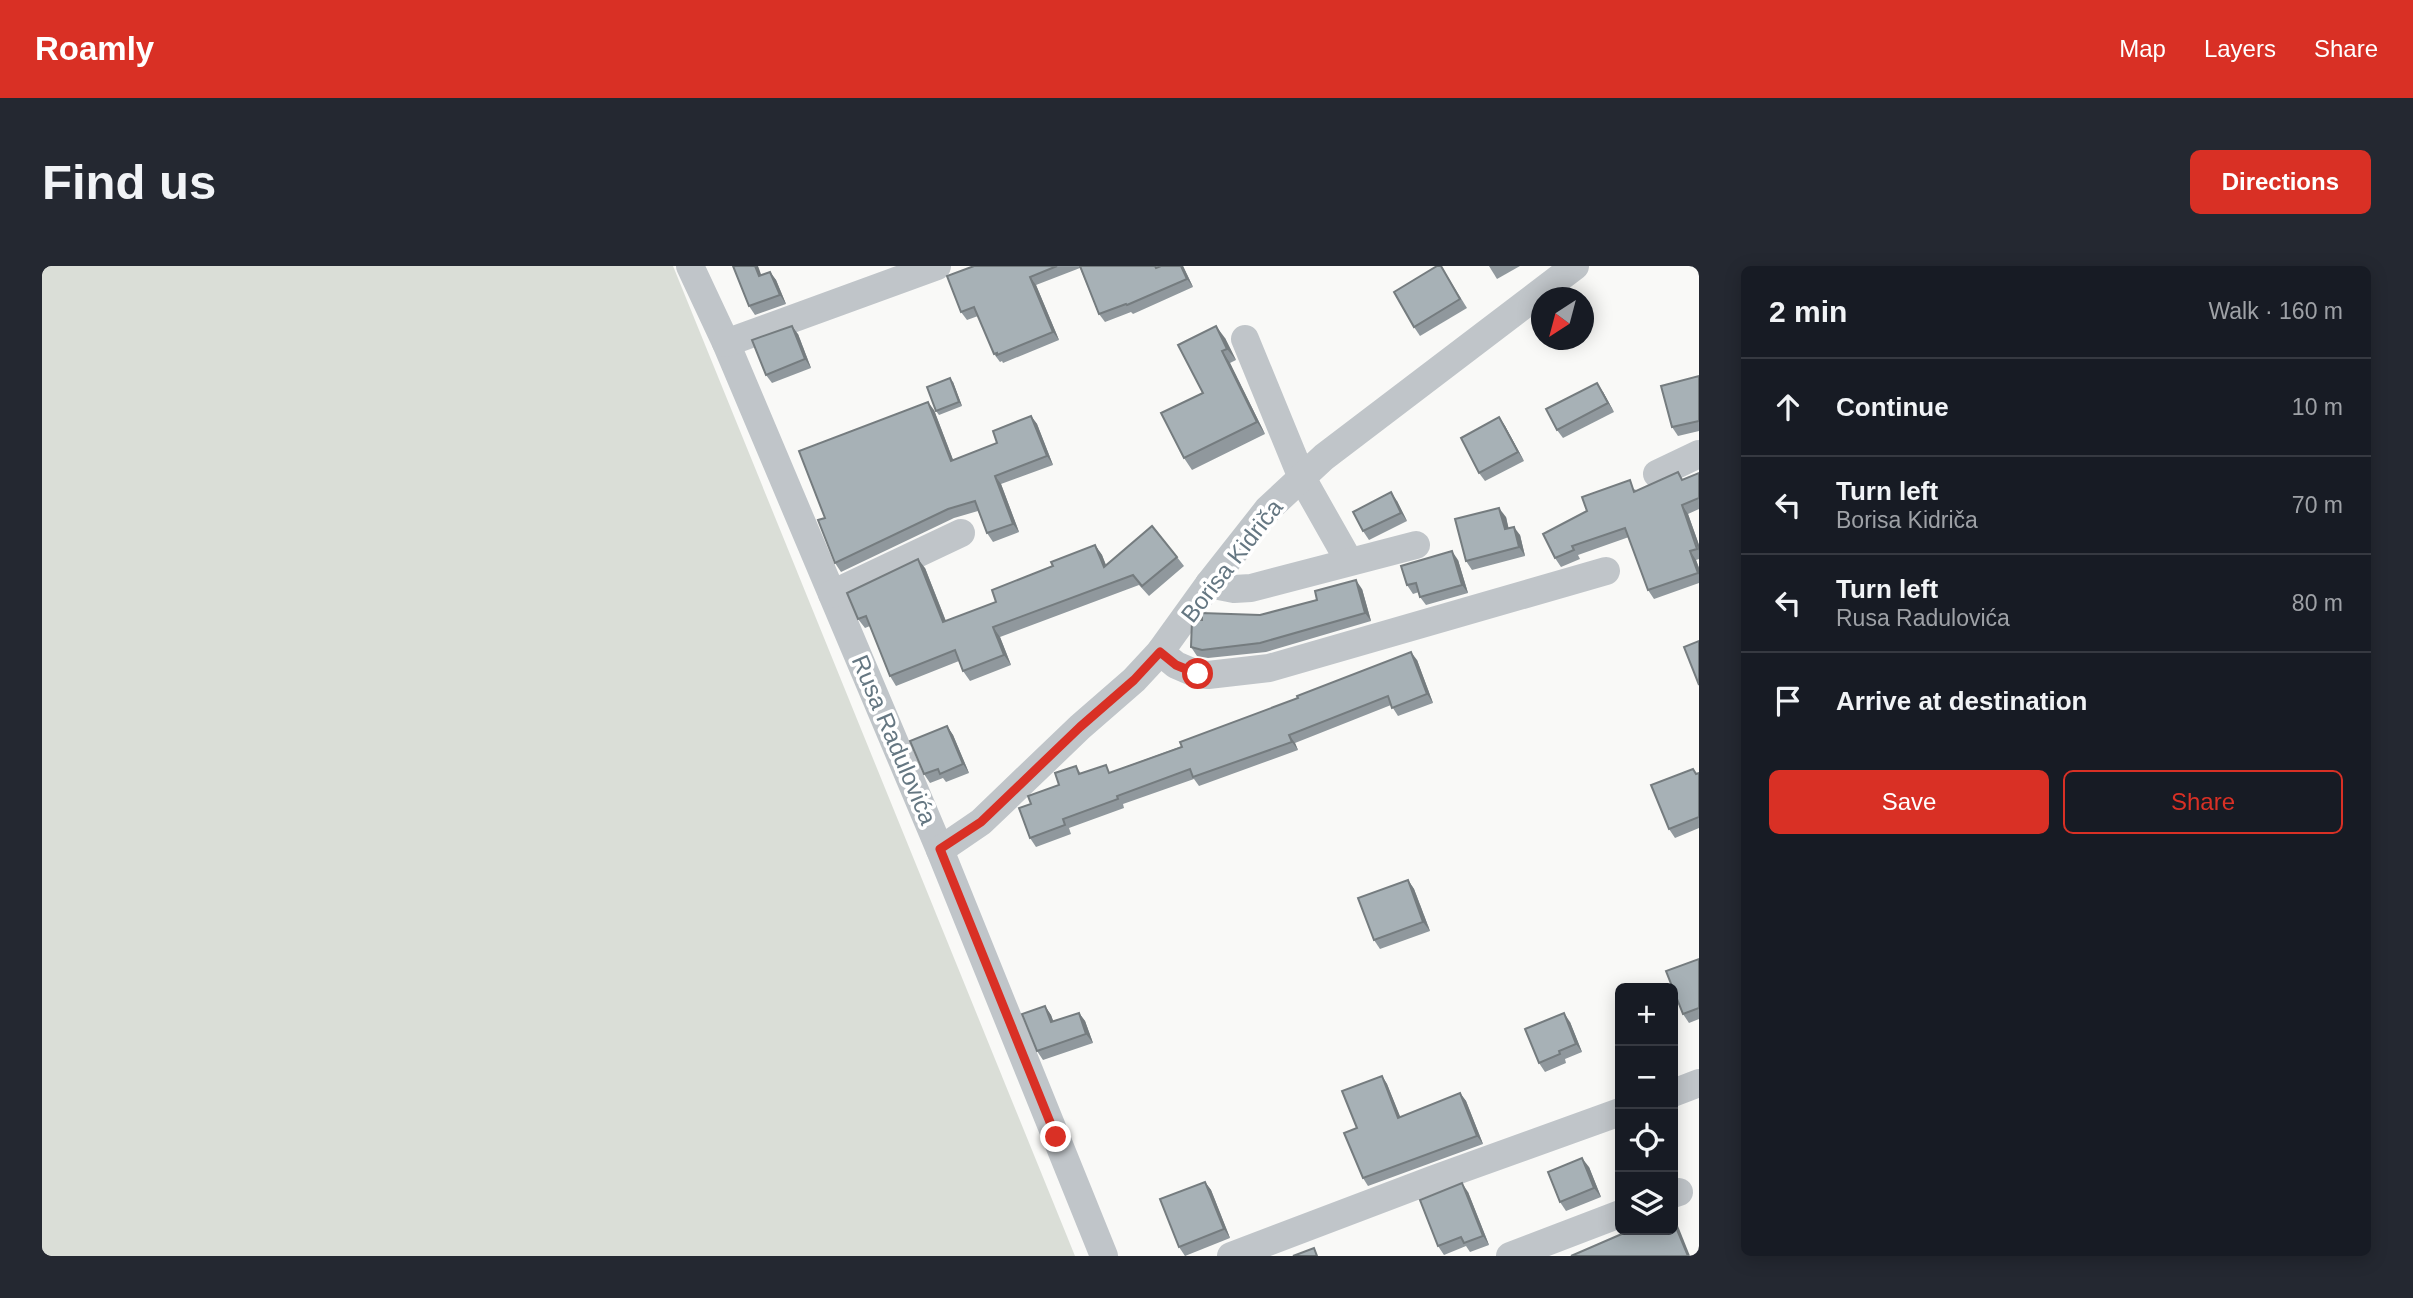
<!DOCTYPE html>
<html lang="en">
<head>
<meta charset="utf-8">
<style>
	:root { --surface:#171b24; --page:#242831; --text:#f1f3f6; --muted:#9ea1a6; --line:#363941; --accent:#d93025 }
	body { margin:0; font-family:Helvetica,sans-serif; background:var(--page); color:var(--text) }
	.controls { position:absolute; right:21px; bottom:21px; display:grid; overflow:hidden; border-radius:10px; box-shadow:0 4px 18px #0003 }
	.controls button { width:63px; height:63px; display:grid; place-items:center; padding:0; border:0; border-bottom:2px solid var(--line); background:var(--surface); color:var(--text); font:35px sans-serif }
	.compass { position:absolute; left:1489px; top:21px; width:63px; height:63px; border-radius:50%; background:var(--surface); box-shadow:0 4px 18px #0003; rotate:216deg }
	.stop { position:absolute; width:21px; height:21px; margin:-16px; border:5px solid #d93025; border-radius:50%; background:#fff }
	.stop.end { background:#d93025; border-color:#fff; box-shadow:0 2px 7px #0008 }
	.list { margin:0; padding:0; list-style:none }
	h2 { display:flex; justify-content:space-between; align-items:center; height:91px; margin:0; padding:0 28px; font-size:30px }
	h2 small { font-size:23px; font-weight:400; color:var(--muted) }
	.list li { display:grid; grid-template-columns:46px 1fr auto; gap:21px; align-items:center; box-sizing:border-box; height:98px; padding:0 28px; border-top:2px solid var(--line) }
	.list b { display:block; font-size:26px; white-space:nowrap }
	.list p { margin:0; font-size:23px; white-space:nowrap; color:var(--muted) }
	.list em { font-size:23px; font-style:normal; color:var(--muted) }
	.actions { display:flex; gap:14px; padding:21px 28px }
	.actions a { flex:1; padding:16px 0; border:2px solid var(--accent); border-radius:10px; text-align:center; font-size:24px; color:var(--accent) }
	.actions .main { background:var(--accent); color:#fff }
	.icon { flex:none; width:38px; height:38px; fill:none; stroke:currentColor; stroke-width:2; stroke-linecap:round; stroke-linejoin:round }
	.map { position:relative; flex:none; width:1657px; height:990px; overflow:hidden; border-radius:10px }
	header { display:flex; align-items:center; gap:42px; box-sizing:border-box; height:98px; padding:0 35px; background:var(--accent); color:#fff }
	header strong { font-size:33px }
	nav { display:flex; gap:38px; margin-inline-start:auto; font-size:24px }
	.intro { display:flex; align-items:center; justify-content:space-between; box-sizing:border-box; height:168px; padding:0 42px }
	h1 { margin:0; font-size:49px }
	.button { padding:18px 32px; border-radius:10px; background:var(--accent); color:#fff; font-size:24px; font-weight:700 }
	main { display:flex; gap:42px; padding:0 42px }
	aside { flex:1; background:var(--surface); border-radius:10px; box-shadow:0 4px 18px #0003 }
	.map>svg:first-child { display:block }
	.green { fill:#daded7 }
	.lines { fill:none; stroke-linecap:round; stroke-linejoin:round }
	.minor { stroke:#c0c5c9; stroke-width:28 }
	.wall { fill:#90989d }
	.shaded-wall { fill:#757c7f }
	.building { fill:#a7b1b6; stroke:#757c7f; stroke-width:2 }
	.route { stroke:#d93025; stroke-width:9 }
	.labels { text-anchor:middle; stroke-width:7; stroke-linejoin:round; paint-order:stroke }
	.street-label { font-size:24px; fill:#657782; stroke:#fff }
</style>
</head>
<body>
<header>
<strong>Roamly</strong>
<nav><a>Map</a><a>Layers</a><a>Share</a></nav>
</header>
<div class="intro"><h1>Find us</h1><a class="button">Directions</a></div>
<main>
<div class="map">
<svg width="1657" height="990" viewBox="0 0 1657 990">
	<rect width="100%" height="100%" fill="#f9f9f7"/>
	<path class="green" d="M0,0H631L1033,990H0Z"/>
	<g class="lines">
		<g class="minor">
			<path d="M648,0L684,77L898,584L1062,990"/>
			<path d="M1203,73L1260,212L1307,295"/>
			<path d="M684,77L895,0"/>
			<path d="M1615,208L1657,188"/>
			<path d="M1167,318L1192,323L1209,322L1374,279"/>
			<path d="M790,328L919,267"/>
			<path d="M1118,386L1134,399L1155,408L1166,409L1227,402L1564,305"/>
			<path d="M898,584L939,556L1038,461L1092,414L1118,386L1167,318L1226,243L1282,191L1533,0"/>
			<path d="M1631,827L1657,817"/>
			<path d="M1631,928L1637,926"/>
			<path d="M1189,990L1392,913L1578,846"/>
			<path d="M1468,990L1578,948"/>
		</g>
	</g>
	<g class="wall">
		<path d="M932,0H1116V1L1119,0H1141L1151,21L1091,48L1089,46L1063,56L1057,48L1038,2L994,19L1017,74L961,97L960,95L958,96L952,88L936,50L925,54L919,46Z"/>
		<path d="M1399,0L1425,42L1378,70L1372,61Z"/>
		<path d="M1447,0H1478L1455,13Z"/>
		<path d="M728,6L734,14L744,38L713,49L707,40Z"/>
		<path d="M756,68L769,102L730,117L724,109Z"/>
		<path d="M1183,72L1194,94L1188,97L1223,168L1150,204L1142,192L1161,127Z"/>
		<path d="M1657,110V165L1636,170L1630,161L1654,111Z"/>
		<path d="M911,116L920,140L897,149L894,145Z"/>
		<path d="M1561,126L1572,146L1521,172L1515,164Z"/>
		<path d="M892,144L911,194L955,177L989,150L995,158L1011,199L959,218L977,266L951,276L945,267L936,245L912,252L799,306L793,297L783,252Z"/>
		<path d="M1457,151L1463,160L1482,195L1443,215L1437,207Z"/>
		<path d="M1657,207V243L1646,248L1657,279V293L1654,294L1657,302V317L1612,333L1606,324L1587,271L1536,289L1538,293L1519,301L1513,292L1593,223L1594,225L1641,214Z"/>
		<path d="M1355,235L1365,255L1327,274L1321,265Z"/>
		<path d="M1464,251L1466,262L1478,269L1483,290L1430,304L1424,295Z"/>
		<path d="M1053,279L1060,289L1064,299L1135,291L1142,300L1107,330L1097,319L958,371L969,399L928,415L921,405L917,395L854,420L848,410L828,360L823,362L816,353L883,302L904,355L954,336L1011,300Z"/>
		<path d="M1416,294L1426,327L1384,339L1378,331L1377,326L1371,328L1365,319Z"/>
		<path d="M1320,323L1329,355L1224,386L1166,392L1155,390L1149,381L1160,354L1218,349Z"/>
		<path d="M1375,394L1391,437L1356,450L1349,439L1253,477L1256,484L1157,520L1152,513L1081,538L1082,542L1027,562L1029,568L994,581L988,572L989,538L1017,519L1034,500L1039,508L1069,506Z"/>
		<path d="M905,460L911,469L927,507L904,516L901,512L888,517L882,508Z"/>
		<path d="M1651,503L1655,508L1657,507V562L1633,572L1627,563Z"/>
		<path d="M1366,614L1372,623L1388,665L1338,683L1332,674Z"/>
		<path d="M1657,693V753L1647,757L1641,748Z"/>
		<path d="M1003,740L1009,749L1011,755L1037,747L1043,755L1051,777L1001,794L995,785Z"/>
		<path d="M1528,756L1540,786L1523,793L1524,797L1503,806L1497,797Z"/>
		<path d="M1340,810L1345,818L1358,851L1418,827L1424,835L1441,878L1326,920L1321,912L1315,862Z"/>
		<path d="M1547,901L1559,931L1524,945L1518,936Z"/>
		<path d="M1163,916L1169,924L1188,972L1143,990L1137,981Z"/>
		<path d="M1426,926L1447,979L1428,986L1424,980L1402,989L1396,980Z"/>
	</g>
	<g class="shaded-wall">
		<path d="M713,0H716L723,19L717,10Z"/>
		<path d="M1139,0H1141L1151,21L1145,13Z"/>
		<path d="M728,6L734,14L744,38L738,29Z"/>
		<path d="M988,11L994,19L1017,74L1011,66Z"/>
		<path d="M750,60L756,68L769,102L763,93Z"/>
		<path d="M1174,60L1183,72L1194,94L1185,83Z"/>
		<path d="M1180,85L1188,97L1223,168L1215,156Z"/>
		<path d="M908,112L911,116L920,140L917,136Z"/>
		<path d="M1555,117L1561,126L1572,146L1566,137Z"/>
		<path d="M886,136L892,144L915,204L909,195Z"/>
		<path d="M989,150L995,158L1011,199L1005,190Z"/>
		<path d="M1457,151L1463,160L1482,195L1476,186Z"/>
		<path d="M953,210L959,218L977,266L971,258Z"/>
		<path d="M1349,226L1355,235L1365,255L1359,247Z"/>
		<path d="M1640,239L1646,248L1657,279V285Z"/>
		<path d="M1457,242L1464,251L1469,272L1463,263Z"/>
		<path d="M1472,261L1478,269L1483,290L1477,281Z"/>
		<path d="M1053,279L1060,289L1068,310L1062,301Z"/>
		<path d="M1410,285L1416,294L1426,327L1420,319Z"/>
		<path d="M1648,285L1654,294L1657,302V309Z"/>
		<path d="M876,293L883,302L908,366L901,356Z"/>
		<path d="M1314,314L1320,323L1329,355L1323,347Z"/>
		<path d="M951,361L958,371L969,399L962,389Z"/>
		<path d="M1369,386L1375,394L1391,437L1385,428Z"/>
		<path d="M905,460L911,469L927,507L921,498Z"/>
		<path d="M1247,469L1253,477L1256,484L1250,476Z"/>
		<path d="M1366,614L1372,623L1388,665L1381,656Z"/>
		<path d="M1003,740L1009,749L1015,765L1009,756Z"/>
		<path d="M1037,747L1043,755L1051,777L1044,768Z"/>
		<path d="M1522,747L1528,756L1540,786L1534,778Z"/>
		<path d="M1340,810L1345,818L1362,860L1356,852Z"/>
		<path d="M1418,827L1424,835L1441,878L1435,870Z"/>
		<path d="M1540,892L1547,901L1559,931L1552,922Z"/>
		<path d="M1163,916L1169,924L1188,972L1182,963Z"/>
		<path d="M1420,917L1426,926L1447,979L1441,970Z"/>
		<path d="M1631,953L1636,960L1648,990H1646Z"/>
	</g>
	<g class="building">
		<path d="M691,0H713L717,10L728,6L738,29L707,40Z"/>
		<path d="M932,0H1015L988,11L1011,66L955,89V87L952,88L932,41L919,46L905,10Z"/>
		<path d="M1038,0H1113L1114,2L1119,0H1139L1145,13L1085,39L1084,38L1057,48Z"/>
		<path d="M1395,0H1399L1418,33L1372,61L1352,26Z"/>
		<path d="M750,60L763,93L724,109L710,74Z"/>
		<path d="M1174,60L1185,83L1180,85L1215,156L1142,192L1119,147L1161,127L1136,79Z"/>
		<path d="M1657,110V155L1630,161L1619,120Z"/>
		<path d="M908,112L917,136L894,145L885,121Z"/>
		<path d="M1555,117L1566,137L1515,164L1504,143Z"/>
		<path d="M886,136L909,195L955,177L951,165L989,150L1005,190L953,210L971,258L945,267L933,235L906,243L793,297L776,254L783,252L757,185Z"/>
		<path d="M1457,151L1476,186L1437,207L1419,172Z"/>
		<path d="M1636,206L1640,214L1657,207V232L1640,239L1655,283L1648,285L1656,307L1606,324L1583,262L1530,280L1532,284L1513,292L1501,268L1545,245L1540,231L1588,214L1592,226Z"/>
		<path d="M1349,226L1359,247L1321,265L1311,246Z"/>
		<path d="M1457,242L1463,263L1472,261L1477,281L1424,295L1413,253Z"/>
		<path d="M1110,260L1135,291L1100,320L1091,309L951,361L962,389L921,405L913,384L848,410L824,350L816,353L805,327L876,293L901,356L954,336L950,324L1011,300L1009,296L1053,279L1062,301Z"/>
		<path d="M1410,285L1420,319L1378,331L1374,317L1365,319L1359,300Z"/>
		<path d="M1314,314L1323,347L1218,377L1160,384L1149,381L1150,354H1160V347L1218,349L1275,334L1273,325Z"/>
		<path d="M1657,375V419L1642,381Z"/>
		<path d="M1369,386L1385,428L1350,442L1346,430L1247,469L1250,476L1151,511L1148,503L1075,530L1076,533L1021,553L1023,559L988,572L977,542L989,538L986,530L1017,519L1013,507L1034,500L1037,508L1064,499L1067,507L1140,481L1138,476L1256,432L1255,430Z"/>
		<path d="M905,460L921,498L898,508L896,503L882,508L868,475Z"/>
		<path d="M1651,503L1654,508L1657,507V551L1627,563L1609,519Z"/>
		<path d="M1366,614L1381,656L1332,674L1316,632Z"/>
		<path d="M1657,693V742L1641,748L1624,705Z"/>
		<path d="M1003,740L1009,756L1037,747L1044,768L995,785L980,748Z"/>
		<path d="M1522,747L1534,778L1517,785L1518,788L1497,797L1483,763Z"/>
		<path d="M1340,810L1356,852L1418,827L1435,870L1321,912L1302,867L1315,862L1300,825Z"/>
		<path d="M1540,892L1552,922L1518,936L1506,906Z"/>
		<path d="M1163,916L1182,963L1137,981L1118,933Z"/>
		<path d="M1420,917L1441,970L1422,977L1419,971L1396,980L1378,934Z"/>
		<path d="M1631,954L1646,990H1529L1589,964L1591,966L1598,964H1631Z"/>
		<path d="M1272,982L1275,990H1251Z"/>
	</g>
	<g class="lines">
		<path class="route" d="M1014,871L898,583L939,556L1038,461L1092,414L1118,386L1134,399L1156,408"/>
	</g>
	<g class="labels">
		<g class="street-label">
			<text transform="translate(1190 295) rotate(-52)" y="8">Borisa Kidriča</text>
			<text transform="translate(852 474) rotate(67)" y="8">Rusa Radulovića</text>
		</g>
	</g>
</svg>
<div class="controls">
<button>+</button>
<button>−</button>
<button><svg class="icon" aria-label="locate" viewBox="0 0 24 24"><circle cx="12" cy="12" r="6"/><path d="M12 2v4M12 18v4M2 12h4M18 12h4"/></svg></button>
<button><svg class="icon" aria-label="layers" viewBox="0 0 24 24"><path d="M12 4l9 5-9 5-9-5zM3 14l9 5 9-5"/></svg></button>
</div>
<svg class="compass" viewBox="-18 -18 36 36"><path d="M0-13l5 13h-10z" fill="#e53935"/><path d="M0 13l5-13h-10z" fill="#9ea1a6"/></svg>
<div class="stop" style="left:1156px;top:408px"></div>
<div class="stop end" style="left:1014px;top:871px"></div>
</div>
<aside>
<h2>2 min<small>Walk · 160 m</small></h2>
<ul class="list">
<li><svg class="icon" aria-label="ahead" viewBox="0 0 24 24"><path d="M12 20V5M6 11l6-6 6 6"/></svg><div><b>Continue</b></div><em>10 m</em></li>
<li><svg class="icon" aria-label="left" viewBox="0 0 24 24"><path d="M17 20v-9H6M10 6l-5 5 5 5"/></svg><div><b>Turn left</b><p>Borisa Kidriča</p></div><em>70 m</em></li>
<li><svg class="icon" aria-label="left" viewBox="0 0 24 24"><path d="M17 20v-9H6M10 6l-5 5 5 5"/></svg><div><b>Turn left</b><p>Rusa Radulovića</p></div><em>80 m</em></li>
<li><svg class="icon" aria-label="arrive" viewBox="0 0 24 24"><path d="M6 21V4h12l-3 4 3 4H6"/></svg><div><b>Arrive at destination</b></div></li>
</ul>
<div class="actions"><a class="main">Save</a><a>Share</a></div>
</aside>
</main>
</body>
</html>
